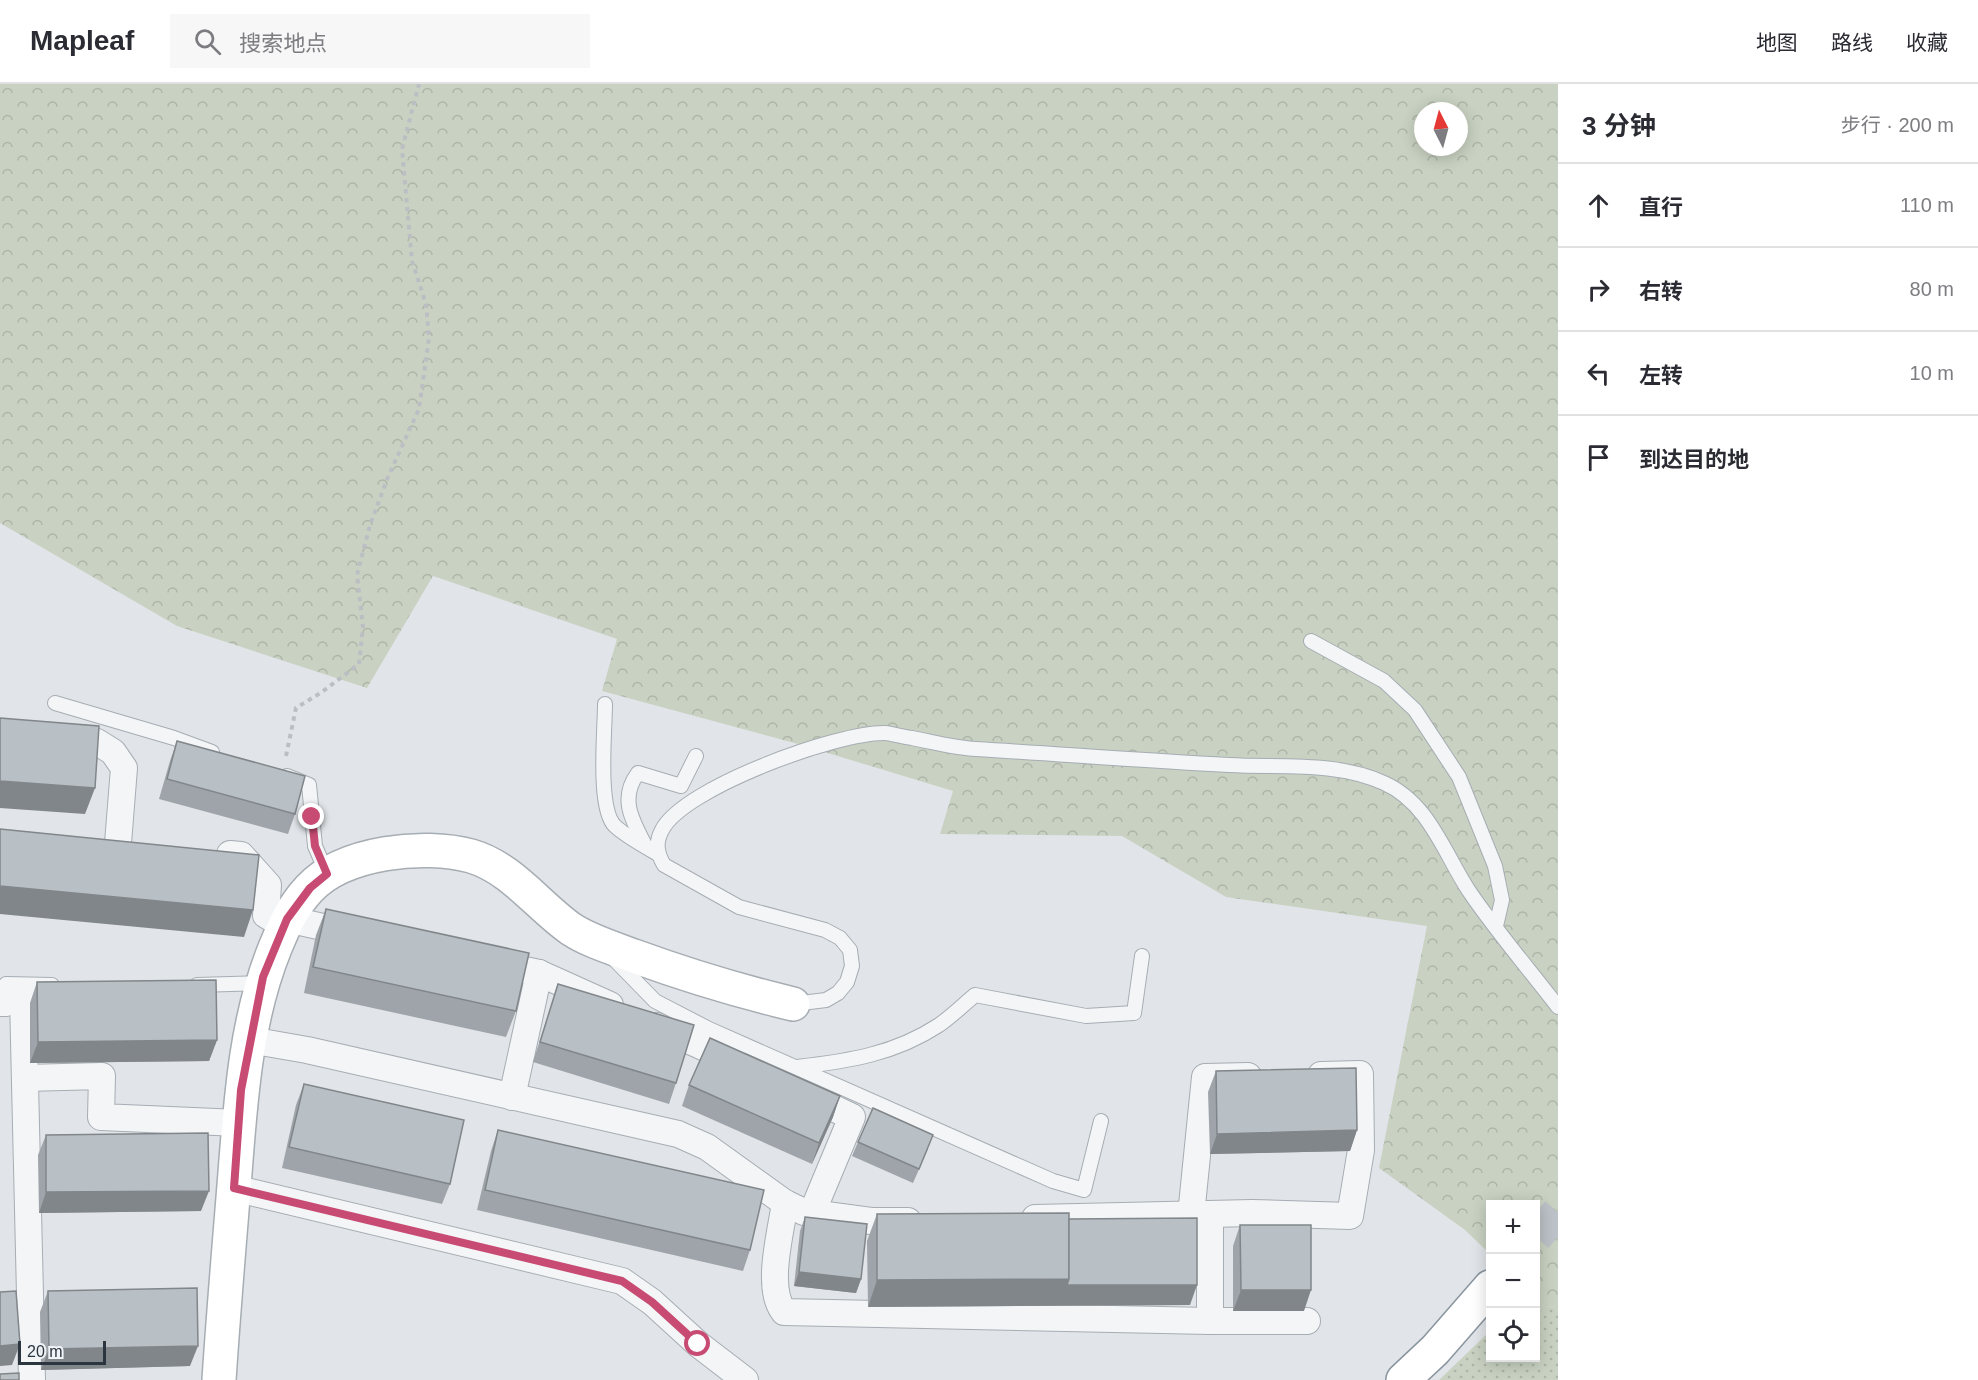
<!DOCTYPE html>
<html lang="zh">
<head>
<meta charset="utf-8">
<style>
	:root { --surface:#fff; --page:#f7f7f7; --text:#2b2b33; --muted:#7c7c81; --line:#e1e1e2 }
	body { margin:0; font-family:Helvetica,"Noto Sans SC",sans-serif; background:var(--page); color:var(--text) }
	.controls { position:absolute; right:18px; bottom:18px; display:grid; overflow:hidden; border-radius:0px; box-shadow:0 3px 15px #0003 }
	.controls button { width:54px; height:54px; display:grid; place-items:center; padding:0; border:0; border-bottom:2px solid var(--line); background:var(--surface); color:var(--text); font:30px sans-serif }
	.compass { position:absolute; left:1414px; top:18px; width:54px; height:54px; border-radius:50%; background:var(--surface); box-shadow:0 3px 15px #0003; rotate:354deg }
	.scale { position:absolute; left:18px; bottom:15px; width:88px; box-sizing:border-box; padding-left:6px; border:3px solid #2a3540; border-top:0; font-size:16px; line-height:21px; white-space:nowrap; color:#2a3540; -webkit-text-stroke:4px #f0f4f6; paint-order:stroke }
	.stop { position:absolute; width:18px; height:18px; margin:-14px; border:4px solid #c84b74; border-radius:50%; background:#fff }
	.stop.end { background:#c84b74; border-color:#fff; box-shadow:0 2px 6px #0008 }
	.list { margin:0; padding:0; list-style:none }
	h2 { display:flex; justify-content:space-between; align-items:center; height:78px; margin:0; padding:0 24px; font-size:26px }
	h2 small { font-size:20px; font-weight:400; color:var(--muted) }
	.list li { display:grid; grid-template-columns:39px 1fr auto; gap:18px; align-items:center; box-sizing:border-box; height:84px; padding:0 24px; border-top:2px solid var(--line) }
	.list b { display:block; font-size:22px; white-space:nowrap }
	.list em { font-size:20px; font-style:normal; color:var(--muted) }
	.icon { flex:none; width:33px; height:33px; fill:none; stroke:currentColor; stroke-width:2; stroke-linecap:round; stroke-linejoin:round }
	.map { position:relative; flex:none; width:1558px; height:1296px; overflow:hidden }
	header { display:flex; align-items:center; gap:36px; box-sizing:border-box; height:84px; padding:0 30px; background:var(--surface); border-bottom:2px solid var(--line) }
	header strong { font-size:28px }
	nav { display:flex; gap:33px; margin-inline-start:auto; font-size:21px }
	.search { width:420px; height:54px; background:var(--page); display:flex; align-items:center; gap:15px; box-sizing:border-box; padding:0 21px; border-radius:0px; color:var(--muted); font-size:22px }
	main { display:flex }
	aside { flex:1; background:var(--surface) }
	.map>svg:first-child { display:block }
	.grass { fill:url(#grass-dots) }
	.forest { fill:url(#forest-crowns); fill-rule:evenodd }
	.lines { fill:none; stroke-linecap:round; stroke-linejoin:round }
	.highway-tunnel { stroke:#bcc2c7; stroke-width:33; stroke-dasharray:33 16; stroke-linecap:butt }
	.lane-casing { stroke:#a6adb3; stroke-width:16 }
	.street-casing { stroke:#a6adb3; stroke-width:28 }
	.secondary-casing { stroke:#a6adb3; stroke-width:36 }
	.highway-casing { stroke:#89959f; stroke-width:36 }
	.path { stroke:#bbbfc4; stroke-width:4; stroke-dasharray:4.5 4.5; stroke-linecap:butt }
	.lane { stroke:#f3f5f7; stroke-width:14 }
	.street { stroke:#f3f5f7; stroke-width:26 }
	.secondary { stroke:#fff; stroke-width:33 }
	.highway { stroke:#fff; stroke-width:33 }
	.wall { fill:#9ea4a9 }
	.shaded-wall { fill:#81868a }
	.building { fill:#b8bfc5; stroke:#81868a; stroke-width:1.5 }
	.route { stroke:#c84b74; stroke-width:8 }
</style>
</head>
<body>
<header>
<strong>Mapleaf</strong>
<div class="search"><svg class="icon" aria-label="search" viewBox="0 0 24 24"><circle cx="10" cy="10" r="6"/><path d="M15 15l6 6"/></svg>搜索地点</div>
<nav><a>地图</a><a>路线</a><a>收藏</a></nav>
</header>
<main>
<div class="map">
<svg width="1558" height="1296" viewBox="0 0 1558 1296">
	<defs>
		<pattern id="grass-dots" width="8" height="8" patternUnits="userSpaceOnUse" patternTransform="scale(1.5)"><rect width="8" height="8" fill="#c9d2c2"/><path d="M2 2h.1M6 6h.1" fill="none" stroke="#adb5a8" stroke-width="1.8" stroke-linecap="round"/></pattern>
		<pattern id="forest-crowns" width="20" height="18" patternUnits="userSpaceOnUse" patternTransform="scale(1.5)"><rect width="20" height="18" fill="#c9d2c2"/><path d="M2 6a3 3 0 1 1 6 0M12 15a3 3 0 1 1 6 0" fill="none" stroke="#adb5a8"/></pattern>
	</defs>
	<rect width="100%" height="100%" fill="#e1e5e9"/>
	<path class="grass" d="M1536,1218L1546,1223L1558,1222V1296H1439L1490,1247V1274H1536Z"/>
	<path class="forest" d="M0,0H1558V1222L1546,1223L1536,1218V1120H1490V1170L1465,1146L1379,1084L1427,842L1226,813L1122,752L940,750L953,707L798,660L602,607L617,555L433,492L367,604L177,542L0,439ZM1423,27H1459V63H1423Z"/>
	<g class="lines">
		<path class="highway-tunnel" d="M1536,1153L1558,1128"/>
		<defs>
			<g id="lane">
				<path d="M1311,557L1384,597L1415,626L1459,693L1495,782L1502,816L1496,842"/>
				<path d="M55,619L174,654L212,668"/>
				<path d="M605,620C605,646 597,725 615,742C627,753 644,762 658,770"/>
				<path d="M287,692L309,701L315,762L327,790"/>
				<path d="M645,761C632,736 619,714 638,689L681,702L696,672"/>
				<path d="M613,874L655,917L709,945L1053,1097L1084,1106L1101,1037"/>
				<path d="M197,901L262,899"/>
				<path d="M793,920L826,916L838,909L847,898L852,882L850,866L840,854L825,846L739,823L664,781C657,769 655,759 662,746C683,704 838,648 885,649C894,650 903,653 912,654C933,658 954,664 976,665C1060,670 1145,677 1229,681C1280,684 1336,677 1384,699C1429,719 1444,769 1469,807C1496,847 1529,885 1558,923"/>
				<path d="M0,925H7L6,900L52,901"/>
				<path d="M797,983C849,977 895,970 939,941C952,932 963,921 975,911L1086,932L1134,929L1142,872"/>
			</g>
			<g id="street">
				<path d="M0,649L97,658L113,668L124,684L118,759"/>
				<path d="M230,770L241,771L268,801L266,831L284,842"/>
				<path d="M287,835L354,850"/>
				<path d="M493,879L539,889L610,921"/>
				<path d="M657,942L736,978"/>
				<path d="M250,956L307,966L678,1050L707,1063L785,1119L804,1128L871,1137H908"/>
				<path d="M25,994L102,992L101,1033L239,1039"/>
				<path d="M804,1010L852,1033L812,1129"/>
				<path d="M512,1013L539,889"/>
				<path d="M234,1104L622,1197L652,1218L698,1260L745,1296"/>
				<path d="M785,1119C781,1148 765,1204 784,1228L1210,1237H1307"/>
				<path d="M1191,1131L1205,993L1248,992"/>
				<path d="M1035,1134L1252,1129L1350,1132L1361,1066L1360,990L1321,991"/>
				<path d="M1210,1237V1131"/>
				<path d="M32,1296L23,914L65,913"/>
			</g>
			<path id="secondary" d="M219,1296C223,1235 228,1175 233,1114C240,1030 243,943 275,864C284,842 293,822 309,805C343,768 424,759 471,772C512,784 537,821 571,845C589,857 613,864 634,872C686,891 739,907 793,920"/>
			<path id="highway" d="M1403,1296L1435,1266L1490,1203"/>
		</defs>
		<use href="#lane" class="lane-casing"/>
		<use href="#street" class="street-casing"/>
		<use href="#secondary" class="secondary-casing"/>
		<use href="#highway" class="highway-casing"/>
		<path class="path" d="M286,672L296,624L322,608L359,580L363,543L357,491L370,441L388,393L419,325L429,254L426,220L412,177L402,65L419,0"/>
		<use href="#lane" class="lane"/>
		<use href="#street" class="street"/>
		<use href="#secondary" class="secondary"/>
		<use href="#highway" class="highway"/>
	</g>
	<g class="wall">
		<path d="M177,657L295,730L288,750L159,715L170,677Z"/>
		<path d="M326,825L516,927L506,953L304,909L316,851Z"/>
		<path d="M37,898L217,956L209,977L30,979V919Z"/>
		<path d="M558,900L676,999L669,1020L533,978L551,921Z"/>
		<path d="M1216,987L1357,1046L1350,1067L1210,1070L1208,1008Z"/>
		<path d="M304,1000L450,1100L442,1120L282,1084L296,1021Z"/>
		<path d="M689,1001L840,1012L833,1033L812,1080L682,1022Z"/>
		<path d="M498,1046L750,1166L743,1187L477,1126L491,1067Z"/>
		<path d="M46,1051L201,1127L39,1129L38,1071Z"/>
		<path d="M858,1058L928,1065L913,1099L852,1072Z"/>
		<path d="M877,1130L1069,1135L1190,1221L868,1223L867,1157Z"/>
		<path d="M805,1133L861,1195L856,1209L794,1202L800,1147Z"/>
		<path d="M1240,1141L1304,1227H1233V1162Z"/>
		<path d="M48,1207L190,1282L41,1286L40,1228Z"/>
	</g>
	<g class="shaded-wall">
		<path d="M0,697L95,704L85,730L0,724Z"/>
		<path d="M0,802L253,826L244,853L0,830Z"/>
		<path d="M217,956L209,977L30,979L38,958Z"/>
		<path d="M840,1012L833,1033L812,1080L819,1059Z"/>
		<path d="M1357,1046L1350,1067L1210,1070L1217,1050Z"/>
		<path d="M209,1107L201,1127L39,1129L46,1108Z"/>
		<path d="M799,1188L861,1195L856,1209L794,1202Z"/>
		<path d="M1069,1195L1197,1201L1190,1221L868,1223L877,1196Z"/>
		<path d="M1241,1206H1311L1304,1227H1233Z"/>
		<path d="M20,1260L12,1281L0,1282V1262Z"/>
		<path d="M198,1262L190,1282L41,1286L49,1265Z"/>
	</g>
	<g class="building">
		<path d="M0,634L99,642L95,704L0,697Z"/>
		<path d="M177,657L305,692L295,730L167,695Z"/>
		<path d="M0,745L259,771L253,826L0,802Z"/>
		<path d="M326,825L529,869L516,927L313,883Z"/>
		<path d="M216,896L217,956L38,958L37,898Z"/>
		<path d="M558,900L694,941L676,999L540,958Z"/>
		<path d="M710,954L840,1012L819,1059L689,1001Z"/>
		<path d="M1356,984L1357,1046L1217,1050L1216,987Z"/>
		<path d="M304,1000L464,1036L450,1100L289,1063Z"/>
		<path d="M873,1024L933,1051L919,1085L858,1058Z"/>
		<path d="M498,1046L764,1106L750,1166L485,1106Z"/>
		<path d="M208,1049L209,1107L46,1108V1051Z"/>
		<path d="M1069,1129V1195L877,1196V1130Z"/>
		<path d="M805,1133L867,1140L861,1195L799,1188Z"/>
		<path d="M1197,1134V1201H1067L1069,1195V1135Z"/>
		<path d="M1240,1141H1311V1206H1241Z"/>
		<path d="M197,1204L198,1262L49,1265L48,1207Z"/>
		<path d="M16,1207L20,1260L0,1262V1208Z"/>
		<path d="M19,1289V1296H0V1290Z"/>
	</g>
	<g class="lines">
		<path class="route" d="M312,733L315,762L327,790L310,804L287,835L263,893L241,1006L234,1104L622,1197L652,1218L698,1260"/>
	</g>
</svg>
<div class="controls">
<button>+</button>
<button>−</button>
<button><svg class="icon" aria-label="locate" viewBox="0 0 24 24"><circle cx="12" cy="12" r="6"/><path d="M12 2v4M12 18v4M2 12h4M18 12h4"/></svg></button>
</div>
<svg class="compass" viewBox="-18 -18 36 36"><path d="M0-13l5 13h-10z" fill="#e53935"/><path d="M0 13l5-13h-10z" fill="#7c7c81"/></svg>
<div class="scale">20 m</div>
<div class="stop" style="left:698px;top:1260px"></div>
<div class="stop end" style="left:312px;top:733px"></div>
</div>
<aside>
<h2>3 分钟<small>步行 · 200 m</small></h2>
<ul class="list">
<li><svg class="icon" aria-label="ahead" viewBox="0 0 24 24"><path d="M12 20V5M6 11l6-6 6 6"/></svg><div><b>直行</b></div><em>110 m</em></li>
<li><svg class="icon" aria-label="right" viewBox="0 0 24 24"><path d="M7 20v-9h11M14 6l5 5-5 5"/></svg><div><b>右转</b></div><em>80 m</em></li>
<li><svg class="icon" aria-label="left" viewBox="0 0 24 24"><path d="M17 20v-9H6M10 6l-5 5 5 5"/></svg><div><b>左转</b></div><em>10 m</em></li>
<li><svg class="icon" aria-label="arrive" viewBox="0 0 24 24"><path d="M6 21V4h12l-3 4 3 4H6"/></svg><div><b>到达目的地</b></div></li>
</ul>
</aside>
</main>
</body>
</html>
